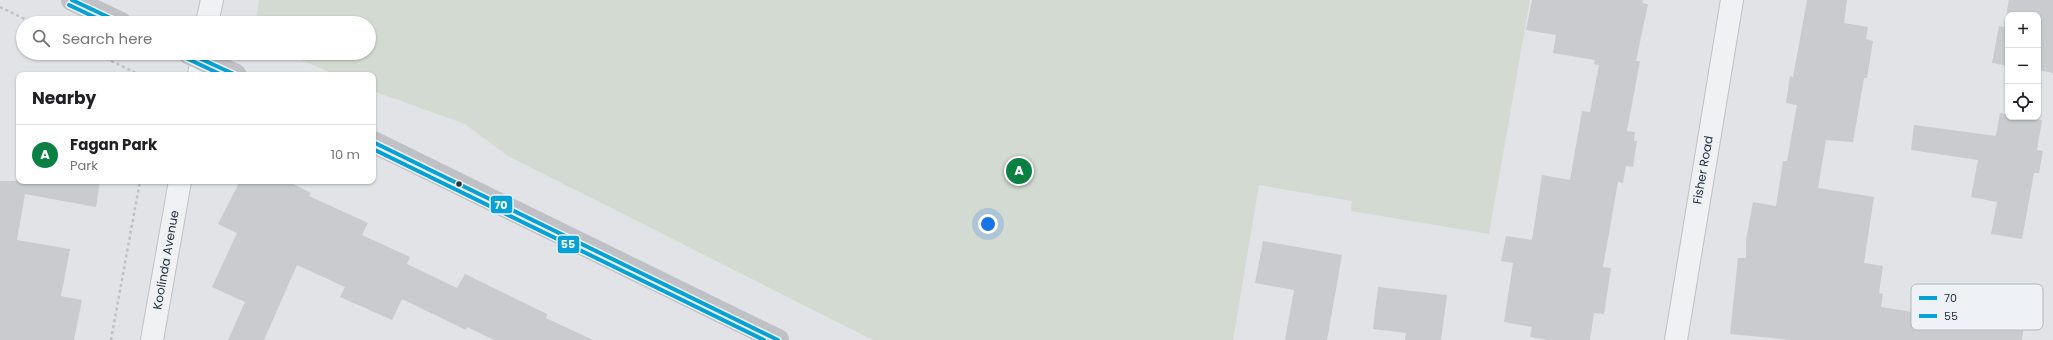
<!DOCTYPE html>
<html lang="en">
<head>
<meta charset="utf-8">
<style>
	:root { --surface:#fff; --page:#f2f2f2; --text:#202124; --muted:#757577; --line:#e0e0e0; --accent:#0b8043 }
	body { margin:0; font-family:Poppins,sans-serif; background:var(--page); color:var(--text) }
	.controls { position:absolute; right:12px; top:12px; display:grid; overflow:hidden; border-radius:8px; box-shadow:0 1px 3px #0004 }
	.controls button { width:36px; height:36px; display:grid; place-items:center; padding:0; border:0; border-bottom:1px solid var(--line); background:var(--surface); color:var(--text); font:20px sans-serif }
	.you { position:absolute; left:988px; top:224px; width:14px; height:14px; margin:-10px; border:3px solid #fff; border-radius:50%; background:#1a73e8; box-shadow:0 0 0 6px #1a73e833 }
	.badge { display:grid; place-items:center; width:26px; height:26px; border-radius:50%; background:var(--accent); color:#fff; font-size:13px; font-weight:700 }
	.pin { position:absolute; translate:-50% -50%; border:2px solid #fff; box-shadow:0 1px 4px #0006 }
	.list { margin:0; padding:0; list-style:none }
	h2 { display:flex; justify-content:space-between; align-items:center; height:52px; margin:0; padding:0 16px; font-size:17px }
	h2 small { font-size:13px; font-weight:400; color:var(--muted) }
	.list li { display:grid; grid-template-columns:26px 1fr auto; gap:12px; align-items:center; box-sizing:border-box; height:60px; padding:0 16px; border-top:1px solid var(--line) }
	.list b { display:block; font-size:15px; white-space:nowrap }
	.list p { margin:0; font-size:13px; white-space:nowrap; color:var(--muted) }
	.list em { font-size:13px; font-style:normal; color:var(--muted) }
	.icon { flex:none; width:22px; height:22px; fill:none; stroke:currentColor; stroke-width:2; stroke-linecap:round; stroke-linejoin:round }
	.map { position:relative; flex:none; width:2053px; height:340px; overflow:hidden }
	.search { position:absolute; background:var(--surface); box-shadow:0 1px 3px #0004; left:16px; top:16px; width:360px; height:44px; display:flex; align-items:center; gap:10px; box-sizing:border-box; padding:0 14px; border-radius:22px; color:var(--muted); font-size:15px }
	.panel { position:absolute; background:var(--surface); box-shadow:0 1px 3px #0004; left:16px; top:72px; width:360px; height:112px; border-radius:8px }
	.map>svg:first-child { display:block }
	.green { fill:#d2dad1 }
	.building { fill:#c9cbce }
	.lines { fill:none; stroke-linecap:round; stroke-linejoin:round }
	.street-casing { stroke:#bfc1c4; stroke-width:24 }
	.path { stroke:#bfc1c6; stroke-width:2.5; stroke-dasharray:3 3; stroke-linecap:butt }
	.street { stroke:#f0f1f3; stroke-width:22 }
	.secondary { stroke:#bfc1c6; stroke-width:22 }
	.bus-1-casing { stroke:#eef2f6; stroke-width:7 }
	.bus-2-casing { stroke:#eef2f6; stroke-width:7 }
	.bus-1 { stroke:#06a1d5; stroke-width:4 }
	.bus-2 { stroke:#06a1d5; stroke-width:4 }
	.bus-dot { fill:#263141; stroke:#eef2f6; stroke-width:1.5 }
	.labels { text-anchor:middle; stroke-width:3; stroke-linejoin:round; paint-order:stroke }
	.street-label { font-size:12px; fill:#263141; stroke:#eef2f6 }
	.key { fill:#eef2f6; stroke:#b2b8c0; stroke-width:1 }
	.key-label { font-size:11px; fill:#263141 }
	.line-badge { stroke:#eef2f6; stroke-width:1.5 }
	.badge-label { font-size:11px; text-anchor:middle; font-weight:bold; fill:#fff }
</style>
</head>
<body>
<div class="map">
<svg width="2053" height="340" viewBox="0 0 2053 340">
	<rect width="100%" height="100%" fill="#e1e3e6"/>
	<path class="green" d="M259,0H1530L1489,234L1351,211L1352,201L1259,185L1233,340H873L508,156L465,124L373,91V75H337L289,55L287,53H369V23H258L256,20Z"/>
	<g class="building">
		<path d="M1532,0H1643L1642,3L1648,4L1636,61H1640L1627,131L1635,132L1634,141H1637L1633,167L1626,166L1623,183L1618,182L1603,267L1611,268L1604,314L1594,313L1590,340H1547L1530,337L1532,327L1504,322L1513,263L1501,261L1506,236L1532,240L1542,175L1570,180L1582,111L1590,112L1599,65L1594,64L1595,60L1553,53L1556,35L1526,30Z"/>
		<path d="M1807,0H1847L1844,23L1868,27L1866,39L1873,41L1867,78H1864L1853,142L1826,140L1818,188L1874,197L1864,263L1883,266L1879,293L1883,294L1881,307L1975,322L1978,308L2001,312L2002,308L2026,312L2022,340H1792L1730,334L1738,258H1746V240L1753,202L1776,206L1783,161H1787L1797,105L1786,103L1790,76L1793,77Z"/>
		<path d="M2009,0H2053V73L2038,70V15H2008V66L1992,63L1999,26L2004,27Z"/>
		<path d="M2000,113L2008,115V117L2042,120L2037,150L2043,151L2039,173H2034L2022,239L1991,234L1997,202L1971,197L1978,160L1911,150L1914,125L1996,136Z"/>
		<path d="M0,181H100L96,207L25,194L17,240L70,249L61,296L82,300L74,340H0Z"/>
		<path d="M240,181H287L311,193L309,196L368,223L362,235L410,257L407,264L457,288L465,274L547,314L546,318L593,340H494L467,327L466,330L402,299L392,320L340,297L345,287L297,265L264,340H228L245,302L212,287L237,233L218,224Z"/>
		<path d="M1263,241L1342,255L1327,340H1285L1294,290L1255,283Z"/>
		<path d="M1378,287L1447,295L1441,340H1405L1406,333L1373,329Z"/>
	</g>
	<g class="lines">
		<defs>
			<g id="street">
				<path d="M207,23L212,0"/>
				<path d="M199,75L203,53"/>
				<path d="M152,340L180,181"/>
				<path d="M1676,340L1732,0"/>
			</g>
		</defs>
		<use href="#street" class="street-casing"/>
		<g class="path">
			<path d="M0,7L33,23"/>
			<path d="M95,53L140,75"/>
			<path d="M111,340L140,181"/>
		</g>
		<use href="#street" class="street"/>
		<g class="secondary">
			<path d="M72,0L121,23"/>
			<path d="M188,53L236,75"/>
			<path d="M373,142L778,340"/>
		</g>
		<defs>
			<g id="bus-1">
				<path d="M72,0L121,23"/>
				<path d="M188,53L236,75"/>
				<path d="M373,142L778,340"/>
			</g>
			<g id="bus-2">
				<path d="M69,5L107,23"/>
				<path d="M186,58L222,75"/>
				<path d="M373,149L764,340"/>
			</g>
		</defs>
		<use href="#bus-1" class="bus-1-casing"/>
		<use href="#bus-2" class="bus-2-casing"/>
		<use href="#bus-1" class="bus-1"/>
		<use href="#bus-2" class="bus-2"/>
	</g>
	<circle class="bus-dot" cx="459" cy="184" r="3.5"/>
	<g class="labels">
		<g class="street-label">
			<text transform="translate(1703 170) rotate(-80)" y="4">Fisher Road</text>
			<text transform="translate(166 260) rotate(-80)" y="4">Koolinda Avenue</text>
		</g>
	</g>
	<rect x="1911" y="284" width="132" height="46" rx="6" class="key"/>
	<rect x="1919" y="296" width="18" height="4" fill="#06a1d5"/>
	<rect x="1919" y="314" width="18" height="4" fill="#06a1d5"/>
	<g class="key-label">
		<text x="1944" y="302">70</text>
		<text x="1944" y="320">55</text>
	</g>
	<g class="line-badge">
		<rect x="490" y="195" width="23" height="19" rx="4" fill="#06a1d5"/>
		<rect x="557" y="235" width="23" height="19" rx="4" fill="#06a1d5"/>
	</g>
	<g class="badge-label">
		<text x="501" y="209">70</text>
		<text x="568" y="248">55</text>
	</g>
</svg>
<div class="controls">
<button>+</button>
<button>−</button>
<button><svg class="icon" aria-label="locate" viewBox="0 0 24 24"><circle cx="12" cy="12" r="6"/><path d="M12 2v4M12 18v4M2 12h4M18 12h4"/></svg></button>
</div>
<div class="you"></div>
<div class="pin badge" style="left:1019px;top:171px">A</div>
<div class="search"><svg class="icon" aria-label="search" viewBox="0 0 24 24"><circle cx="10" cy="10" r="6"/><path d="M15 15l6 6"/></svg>Search here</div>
<section class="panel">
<h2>Nearby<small></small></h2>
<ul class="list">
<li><span class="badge">A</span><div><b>Fagan Park</b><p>Park</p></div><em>10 m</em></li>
</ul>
</section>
</div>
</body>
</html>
